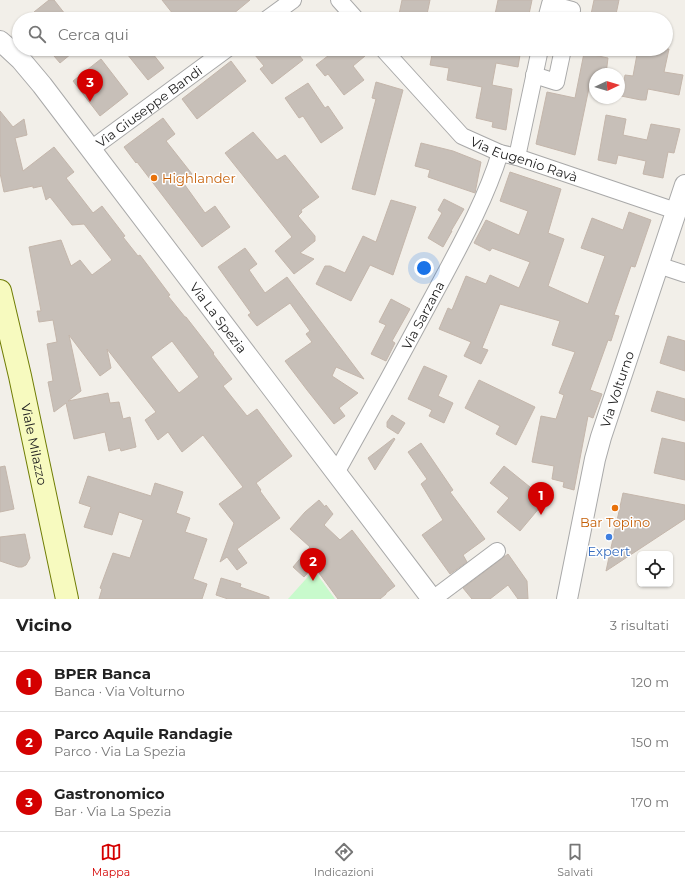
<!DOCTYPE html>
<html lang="it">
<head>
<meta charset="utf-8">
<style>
	:root { --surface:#fff; --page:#f2f2f2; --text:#222; --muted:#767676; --line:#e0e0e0; --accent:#d40000 }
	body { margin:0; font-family:Montserrat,sans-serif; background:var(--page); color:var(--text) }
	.controls { position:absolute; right:12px; bottom:12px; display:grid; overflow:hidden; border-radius:6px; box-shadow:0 1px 3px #0004 }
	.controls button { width:36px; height:36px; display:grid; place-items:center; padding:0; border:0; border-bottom:1px solid var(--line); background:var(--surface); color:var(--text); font:20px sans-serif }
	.compass { position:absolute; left:589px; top:68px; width:36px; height:36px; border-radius:50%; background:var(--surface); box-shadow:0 1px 3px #0004; rotate:86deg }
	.you { position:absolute; left:424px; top:268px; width:14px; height:14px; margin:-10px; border:3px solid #fff; border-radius:50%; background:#1a73e8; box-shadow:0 0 0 6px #1a73e833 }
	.badge { display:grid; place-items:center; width:26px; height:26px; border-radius:50%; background:var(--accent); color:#fff; font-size:13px; font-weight:700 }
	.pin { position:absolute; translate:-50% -33px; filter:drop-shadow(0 1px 2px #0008) }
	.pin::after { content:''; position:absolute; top:21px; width:14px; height:12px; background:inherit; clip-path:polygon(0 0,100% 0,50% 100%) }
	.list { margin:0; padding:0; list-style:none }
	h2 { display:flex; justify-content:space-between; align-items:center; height:52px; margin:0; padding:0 16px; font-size:17px }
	h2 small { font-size:13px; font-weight:400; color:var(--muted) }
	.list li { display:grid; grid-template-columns:26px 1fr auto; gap:12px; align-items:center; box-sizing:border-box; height:60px; padding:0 16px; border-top:1px solid var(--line) }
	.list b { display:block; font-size:15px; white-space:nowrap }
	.list p { margin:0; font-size:13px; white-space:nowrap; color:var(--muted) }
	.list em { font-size:13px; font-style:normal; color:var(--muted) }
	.icon { flex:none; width:22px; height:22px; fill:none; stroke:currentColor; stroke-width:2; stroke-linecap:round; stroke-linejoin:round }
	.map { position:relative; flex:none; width:685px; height:599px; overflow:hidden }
	.search { position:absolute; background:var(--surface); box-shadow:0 1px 3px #0004; left:12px; right:12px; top:12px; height:44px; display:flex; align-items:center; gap:10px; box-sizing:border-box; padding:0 14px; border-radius:22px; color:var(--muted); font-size:15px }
	.sheet { height:232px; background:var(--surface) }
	nav { display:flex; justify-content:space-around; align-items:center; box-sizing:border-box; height:56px; border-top:1px solid var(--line); background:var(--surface); font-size:11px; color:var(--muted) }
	nav a { display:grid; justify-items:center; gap:2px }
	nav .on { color:var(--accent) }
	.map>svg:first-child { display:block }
	.park { fill:#c8facc }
	.building { fill:#c7bfb8; stroke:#c4b6ab; fill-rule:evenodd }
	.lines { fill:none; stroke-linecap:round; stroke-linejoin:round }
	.minor-casing { stroke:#a9a9a9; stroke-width:18 }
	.tertiary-casing { stroke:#a9a9a9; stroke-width:22 }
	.secondary-casing { stroke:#707d05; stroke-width:24 }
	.minor { stroke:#fff; stroke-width:16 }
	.tertiary { stroke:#fff; stroke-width:20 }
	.secondary { stroke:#f7fabf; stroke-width:22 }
	.food-dot { fill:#e8710a; stroke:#fff; stroke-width:1.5 }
	.shop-dot { fill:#3f7fe0; stroke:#fff; stroke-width:1.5 }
	.labels { text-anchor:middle; stroke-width:3; stroke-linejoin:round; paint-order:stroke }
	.street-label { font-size:13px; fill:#222; stroke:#fff }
	.food-label { font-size:13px; fill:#c56008; stroke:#fff; text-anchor:start }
	.shop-label { font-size:13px; fill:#366cbe; stroke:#fff }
</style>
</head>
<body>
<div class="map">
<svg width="685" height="599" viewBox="0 0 685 599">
	<rect width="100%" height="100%" fill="#f2efe9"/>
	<path class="park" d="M314,570L335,599H288Z"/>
	<g class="building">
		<path d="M49,0H54L69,19H40L34,12Z"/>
		<path d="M162,0H250L227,19H177Z"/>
		<path d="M402,0H430L426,19H398Z"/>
		<path d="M498,0H532L528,19H494Z"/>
		<path d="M594,0H619L615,19H590Z"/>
		<path d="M48,49H77L60,63Z"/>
		<path d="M123,49H149L164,68L148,80Z"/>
		<path d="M250,49H294L303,60L272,84L260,69L264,66Z"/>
		<path d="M337,49H360L365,56L353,66L364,80L344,95L328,74L325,76L316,65Z"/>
		<path d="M433,49H521L518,67L496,63L492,85L512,89L506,130L492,127L493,122L476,118L482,87L447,80L449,68L430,65Z"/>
		<path d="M638,49H669L664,72L683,75L679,95L648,89L646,100H641L621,96L625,75L633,76Z"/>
		<path d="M584,53L608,58L606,74H595V84L590,83L575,155L536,144L547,92L575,98Z"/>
		<path d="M101,59L128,94L100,116L73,81Z"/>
		<path d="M231,61L246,81L197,119L182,99Z"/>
		<path d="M376,82L403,90L375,195L352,189L376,99L372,98Z"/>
		<path d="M308,83L325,108L328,106L343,128L321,143L303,116L299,118L285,98Z"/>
		<path d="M0,111L13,127L24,119L27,135L15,138L23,171L54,147L74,172L66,178L93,213L102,206L125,236L123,237L138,256L140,255L170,295L168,296L185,317H186L214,353L213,354L232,379L223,386L247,416L257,409L292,456L256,483L261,490L260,491L280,518L237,549L247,563L237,570L227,557L220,562L234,523L219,504L243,487L203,435L182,452L168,432L158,440L145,420L156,412L107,349L111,368L100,376L69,335L81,391L68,401L108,393L110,403L119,402L123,419L130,417L136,447L121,451L120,448L109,451L105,432L74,439L66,403L54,412L48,382L53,381L47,344L57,342L53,320L39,322L37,311H41L29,247L61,240L71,266L80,260L92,275L112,260L84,224L72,225L50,197L46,200L42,186L33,188V186L4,192L0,173ZM172,341L199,377L179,393L151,357Z"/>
		<path d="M606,115L626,119L623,135L647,140L651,124L680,129L674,153L668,152L663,178L643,174L646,161L618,155L616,164L598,160Z"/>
		<path d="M163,118L175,134L166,141L192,174L182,181L205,213L215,206L230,227L202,247L137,162L136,163L124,147Z"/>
		<path d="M253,132L277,160L285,155L319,197L301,210L302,212L298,216L315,236V241L300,253L314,259L294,274L275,251L292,237L225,153Z"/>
		<path d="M421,143L453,151L481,162L475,193L428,177L430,170L415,166Z"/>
		<path d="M510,172L561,189L548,233L564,239L548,286L588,304L605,256L581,248L592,218L623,230L629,212L651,220L635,267L631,266L614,315L619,316L611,341L608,340L590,390L602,394L593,418L588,416L574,490L563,487L564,482L552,479L554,466L532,462L541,416L556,419L564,395L559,393L575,352L552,345L560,321L500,304L482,348L488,350L481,364L464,356L471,342L439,329L448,308L452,310L466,276L486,284L490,275L519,288L530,262L492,248L490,251L474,243L486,220L519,235L528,211L500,201Z"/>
		<path d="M444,199L464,209L451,231H452L443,247L428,238L442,213L438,210Z"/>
		<path d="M391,200L416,207L393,275L370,265L351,301L316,284L325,266H330L345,273L363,236L376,242Z"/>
		<path d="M245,248L257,264L249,270L265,293L287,277L364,379L336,367L332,376L358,393L339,408L345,416L334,424L307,390L285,361L312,342L306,334L310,331L290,303L257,326L248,315L251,313L218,267Z"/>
		<path d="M391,299L410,309L392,341L395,343L386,361L371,354L386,325L379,322Z"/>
		<path d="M668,336L685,341V371L660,363Z"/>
		<path d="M424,366L447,376L438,396L453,403L444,423L429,416L432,410L408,399Z"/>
		<path d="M479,380L535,407L516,445L496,434L500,426L465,408Z"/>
		<path d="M657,391L685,399V421L651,411Z"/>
		<path d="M392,415L405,423L398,434L387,427V422Z"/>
		<path d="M394,438L395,439L375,470L368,458Z"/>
		<path d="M662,438L685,443V480L654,473Z"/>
		<path d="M421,443L453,490L450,492L485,539L463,555L467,562L450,574L422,535L443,520L421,484L427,479L408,452Z"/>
		<path d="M5,466L14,509L0,512V467Z"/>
		<path d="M504,466L546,500L520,531L497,512L509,498L490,483Z"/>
		<path d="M88,476L151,496L155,483L183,492L176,513L190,518L185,532L207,539L193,579L207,584L202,599H99L102,589L100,588L113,553L130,558L143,520L119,512L112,535L84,527L91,507L79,503Z"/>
		<path d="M623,493L685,505V519L606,571Z"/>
		<path d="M319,500L325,507L326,505L333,514L324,525L340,540L352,530L395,586L386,593V594L380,599H338L314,566L304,577L293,567L310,547L290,529L305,512Z"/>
		<path d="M25,534L30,558L26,565L22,567H18L0,561V537Z"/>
		<path d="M508,554L527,581L528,599H518L508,585L490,599H472L463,588Z"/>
		<path d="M221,578L241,584L240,587L269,597V599H228L216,595Z"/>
	</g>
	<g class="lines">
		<defs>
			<g id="minor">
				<path d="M339,0L356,19"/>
				<path d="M267,19L293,0"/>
				<path d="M546,19L550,4L572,10"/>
				<path id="s1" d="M383,49L462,136L500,153L517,157L676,211"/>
				<path d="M534,75L556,82L563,49"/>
				<path id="s2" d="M91,149L227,49"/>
				<path d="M517,157L540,49"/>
				<path d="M658,265L685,274"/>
				<path id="s3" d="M336,473C371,411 405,349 438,287C461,244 486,199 500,153"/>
				<path d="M433,599L497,551"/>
			</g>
			<g id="tertiary">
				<path id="s4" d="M0,41L7,47L21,60L42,85L432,599"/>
				<path id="s5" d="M567,599L595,459L601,437L685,185"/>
			</g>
			<g id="secondary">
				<path id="s6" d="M0,291L20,376L67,599"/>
			</g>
		</defs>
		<use href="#minor" class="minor-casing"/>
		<use href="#tertiary" class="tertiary-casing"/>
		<use href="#secondary" class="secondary-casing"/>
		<use href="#minor" class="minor"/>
		<use href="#tertiary" class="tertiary"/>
		<use href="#secondary" class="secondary"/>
	</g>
	<g class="food-dot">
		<circle cx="154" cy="178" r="4"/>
		<circle cx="615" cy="508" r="4"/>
	</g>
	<circle class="shop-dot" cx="609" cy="537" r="4"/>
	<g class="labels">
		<g class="street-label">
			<text dy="5" stroke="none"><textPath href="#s2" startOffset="72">Via Giuseppe Bandi</textPath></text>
			<text dy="5" stroke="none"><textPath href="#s1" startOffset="184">Via Eugenio Ravà</textPath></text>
			<text dy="5" stroke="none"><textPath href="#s3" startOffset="180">Via Sarzana</textPath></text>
			<text dy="5" stroke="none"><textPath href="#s4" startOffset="353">Via La Spezia</textPath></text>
			<text dy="5" stroke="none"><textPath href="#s5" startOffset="216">Via Volturno</textPath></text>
			<text dy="5" stroke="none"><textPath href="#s6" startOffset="157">Viale Milazzo</textPath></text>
		</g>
		<g class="food-label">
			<text x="162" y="183">Highlander</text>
			<text x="615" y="527" text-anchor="middle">Bar Topino</text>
		</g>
		<g class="shop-label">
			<text x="609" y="556">Expert</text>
		</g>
	</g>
</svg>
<div class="controls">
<button><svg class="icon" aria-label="locate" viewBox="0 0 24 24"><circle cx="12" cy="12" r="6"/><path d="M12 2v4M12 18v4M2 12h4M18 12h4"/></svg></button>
</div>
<svg class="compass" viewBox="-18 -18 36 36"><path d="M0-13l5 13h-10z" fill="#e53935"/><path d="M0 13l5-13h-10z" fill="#767676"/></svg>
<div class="you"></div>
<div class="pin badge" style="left:541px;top:515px">1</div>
<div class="pin badge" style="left:313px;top:581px">2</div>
<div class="pin badge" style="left:90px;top:102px">3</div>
<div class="search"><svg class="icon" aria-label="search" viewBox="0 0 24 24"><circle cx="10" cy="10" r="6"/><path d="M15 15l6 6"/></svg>Cerca qui</div>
</div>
<section class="sheet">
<h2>Vicino<small>3 risultati</small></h2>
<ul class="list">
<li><span class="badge">1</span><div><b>BPER Banca</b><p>Banca · Via Volturno</p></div><em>120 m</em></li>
<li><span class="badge">2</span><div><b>Parco Aquile Randagie</b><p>Parco · Via La Spezia</p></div><em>150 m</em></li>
<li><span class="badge">3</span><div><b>Gastronomico</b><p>Bar · Via La Spezia</p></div><em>170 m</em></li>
</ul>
</section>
<nav>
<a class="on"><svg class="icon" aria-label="map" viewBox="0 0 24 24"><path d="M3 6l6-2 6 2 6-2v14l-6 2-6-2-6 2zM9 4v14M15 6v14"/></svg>Mappa</a>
<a><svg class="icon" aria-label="directions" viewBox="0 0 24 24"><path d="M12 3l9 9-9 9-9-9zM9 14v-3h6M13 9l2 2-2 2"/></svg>Indicazioni</a>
<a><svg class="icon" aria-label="saved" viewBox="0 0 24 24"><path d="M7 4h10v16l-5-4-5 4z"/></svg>Salvati</a>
</nav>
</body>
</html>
